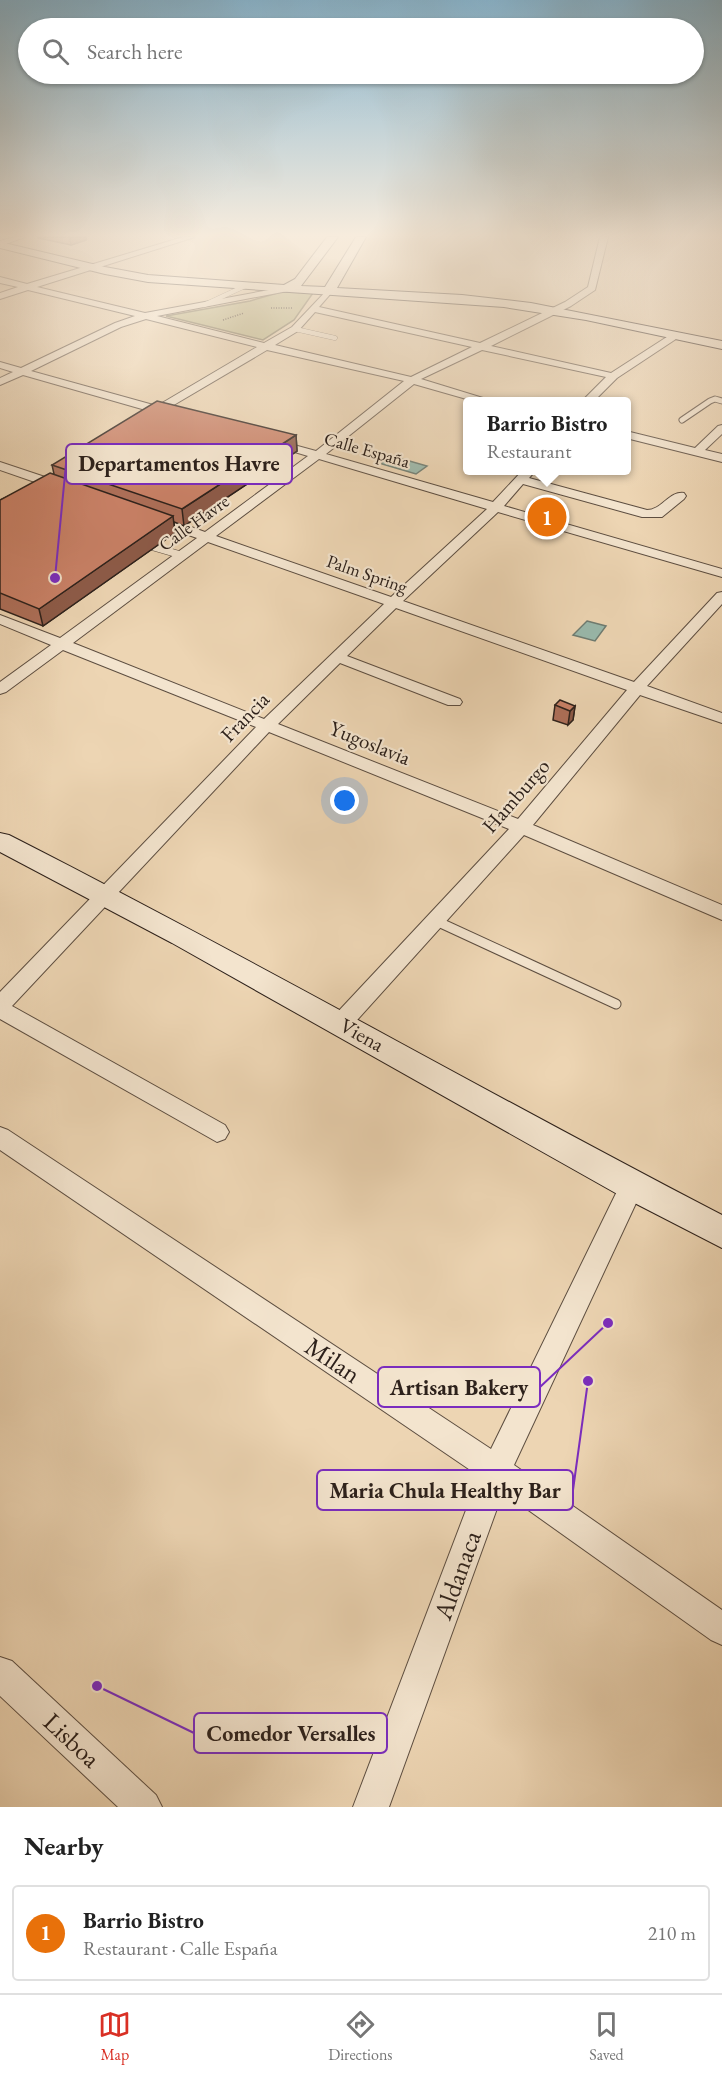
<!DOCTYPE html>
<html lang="en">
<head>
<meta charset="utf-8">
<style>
	:root { --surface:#fff; --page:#f2f2f2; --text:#222; --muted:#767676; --line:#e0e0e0; --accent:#d93025 }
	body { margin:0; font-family:"EB Garamond",serif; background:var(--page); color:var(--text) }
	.you { position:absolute; left:345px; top:801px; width:21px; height:21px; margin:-15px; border:4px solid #fff; border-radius:50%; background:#1a73e8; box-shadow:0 0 0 9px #1a73e833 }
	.badge { display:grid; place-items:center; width:39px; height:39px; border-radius:50%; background:var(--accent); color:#fff; font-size:20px; font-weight:700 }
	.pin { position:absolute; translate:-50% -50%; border:3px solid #fff; box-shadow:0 2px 6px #0006 }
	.popup { position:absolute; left:463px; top:397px; width:168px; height:78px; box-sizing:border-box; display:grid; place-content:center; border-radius:6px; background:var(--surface); filter:drop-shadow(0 2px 4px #0005); font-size:20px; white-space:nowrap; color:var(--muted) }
	.popup b { font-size:22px; color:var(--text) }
	.popup::after { content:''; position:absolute; left:50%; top:100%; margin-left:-12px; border:12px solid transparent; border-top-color:var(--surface) }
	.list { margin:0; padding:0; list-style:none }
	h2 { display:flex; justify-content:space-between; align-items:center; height:78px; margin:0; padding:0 24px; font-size:26px }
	h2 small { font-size:20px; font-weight:400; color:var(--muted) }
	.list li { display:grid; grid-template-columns:39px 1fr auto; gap:18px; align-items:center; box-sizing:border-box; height:96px; margin:0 12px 12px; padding:0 12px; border:2px solid var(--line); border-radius:6px }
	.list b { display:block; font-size:22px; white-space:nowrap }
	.list p { margin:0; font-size:20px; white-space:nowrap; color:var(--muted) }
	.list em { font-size:20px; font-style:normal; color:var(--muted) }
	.icon { flex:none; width:33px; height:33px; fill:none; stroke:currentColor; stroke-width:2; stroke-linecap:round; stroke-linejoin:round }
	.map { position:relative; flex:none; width:722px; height:1807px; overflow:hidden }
	.search { position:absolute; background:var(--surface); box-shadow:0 2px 4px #0004; left:18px; right:18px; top:18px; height:66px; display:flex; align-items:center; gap:15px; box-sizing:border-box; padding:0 21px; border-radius:33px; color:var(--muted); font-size:22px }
	.sheet { height:186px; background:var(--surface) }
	nav { display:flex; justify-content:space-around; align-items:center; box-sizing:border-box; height:84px; border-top:2px solid var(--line); background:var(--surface); font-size:16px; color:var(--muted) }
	nav a { display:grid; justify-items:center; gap:3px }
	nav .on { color:var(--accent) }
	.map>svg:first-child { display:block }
	.green { fill:#bfbb88; stroke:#766e52; stroke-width:1.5 }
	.water { fill:#99b9ac; stroke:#6e7c72; stroke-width:1.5 }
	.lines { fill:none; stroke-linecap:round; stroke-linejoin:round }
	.lane-far3-casing { stroke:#5d4e41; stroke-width:5 }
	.lane-far2-casing { stroke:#5d4e41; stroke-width:7 }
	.lane-far1-casing { stroke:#5d4e41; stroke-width:8 }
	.lane-casing { stroke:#5d4e41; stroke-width:11 }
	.street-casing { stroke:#5d4e41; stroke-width:2 }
	.secondary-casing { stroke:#2d211b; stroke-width:2 }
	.path { stroke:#2d211b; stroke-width:1.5; stroke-dasharray:1 1.5; stroke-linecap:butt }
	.lane-far3 { stroke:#f3e4ce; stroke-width:4.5 }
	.lane-far2 { stroke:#f3e4ce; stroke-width:5 }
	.lane-far1 { stroke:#f3e4ce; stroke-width:7 }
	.lane { stroke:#f3e4ce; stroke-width:9 }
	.street { fill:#f3e4ce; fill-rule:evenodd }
	.secondary { fill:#f3e4ce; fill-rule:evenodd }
	.wall { fill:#ae6f59; stroke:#2d211b; stroke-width:1.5 }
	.shaded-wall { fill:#8d5a48; stroke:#2d211b; stroke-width:1.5 }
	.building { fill:#ca8167; stroke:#2d211b; stroke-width:1.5 }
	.labels { text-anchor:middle; stroke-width:4.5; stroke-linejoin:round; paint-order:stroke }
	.far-street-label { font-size:18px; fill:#2d211b; stroke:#f3e4ce }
	.street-label { font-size:21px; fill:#2d211b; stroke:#f3e4ce }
	.near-street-label { font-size:26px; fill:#2d211b; stroke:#f3e4ce }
	.leader { fill:none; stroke:#7b2cbf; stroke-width:2 }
	.callout-dot { fill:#7b2cbf; stroke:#f3e4ce; stroke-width:2 }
	.callout { fill:#f3e4ce; stroke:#7b2cbf; stroke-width:2 }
	.callout-label { font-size:22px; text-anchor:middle; font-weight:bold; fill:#2d211b }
</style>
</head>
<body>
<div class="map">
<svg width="722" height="1807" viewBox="0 0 722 1807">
	<rect width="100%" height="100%" fill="#edd5b3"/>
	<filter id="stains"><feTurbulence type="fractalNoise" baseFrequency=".00333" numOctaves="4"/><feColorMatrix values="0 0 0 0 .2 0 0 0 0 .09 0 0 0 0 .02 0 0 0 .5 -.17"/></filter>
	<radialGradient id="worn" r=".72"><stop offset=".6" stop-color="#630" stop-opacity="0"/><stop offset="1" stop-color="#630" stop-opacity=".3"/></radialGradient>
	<path class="green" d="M281,292L313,293L294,320L263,340L166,316L250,301Z"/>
	<g class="water">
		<path d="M399,458L427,466L416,474L382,464V461Z"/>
		<path d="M587,621L606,626L595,641L573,635Z"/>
	</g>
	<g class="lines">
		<defs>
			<g id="lane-far3">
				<path d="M204,305L245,286"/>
				<path d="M295,329L335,338"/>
			</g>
			<path id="lane-far2" d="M682,420L710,401L715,399L722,401"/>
			<path id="lane-far1" d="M143,544L181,555"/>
			<path id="lane" d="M434,920L616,1004"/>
			<g id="street">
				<path d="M14,237H25L0,246V241Z"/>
				<path d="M183,237H195L37,287L145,313L291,286L292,288L288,291L157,316L264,343L292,327L329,288L333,291L319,307L480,343L565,302L588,287L600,237H608L595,290L571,306L491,346L611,373L673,333H679V337L617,378L593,402H581L606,377L482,350L421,379L496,402H477L414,384L326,454L493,502L523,470H536L529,478L647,510C662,510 669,491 684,493L686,496L684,499L662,517H642L523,484L504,506L722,569V577L498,512L403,601L634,682L717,593L722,592V604L647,686L722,713V723L640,695L533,825L722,905V920L524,835L349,1029L341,1031L333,1029L330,1023L333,1017L509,829L269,732L12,1006L225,1125L229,1132L225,1139L217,1142L0,1019V992L256,727L63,650L6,692L0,694V682L51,645L0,624V615L60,638L197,538L145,520L144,517L145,514H155L205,532L308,456L268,444V440L272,439L316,451L404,381L267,350L167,409L178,414L172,417L159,414L149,415V411L23,375L0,385V378L13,372L0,368V362L21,368L115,323L135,316L28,290L0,299V293L18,287L0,283V277L27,284ZM315,312L472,347L411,377L275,345L298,331ZM146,319L257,347L157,406L31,371L121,327ZM319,459L487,509L391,597L216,536ZM208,542L384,604L264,719L73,643ZM396,608L627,690L518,819L278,724L340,663L448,705H460L462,702L460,699L347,656Z"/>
				<path d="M722,425V434L705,450L722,454V462L626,438V431L695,448L718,426Z"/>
				<path d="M0,462L66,484L68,487L62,491L58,490L0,470Z"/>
				<path d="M0,1127L8,1130L491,1449L623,1179L632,1175L641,1179L644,1186L514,1465L722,1610V1645L711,1640L503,1492L389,1807H353L479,1476L0,1150Z"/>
				<path d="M0,1657L12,1661L156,1795L162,1807H118L0,1696Z"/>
			</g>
			<g id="secondary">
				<path d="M327,237H338L301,286L325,287L356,237H366L337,288L462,295L531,303L722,341V349L586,320L504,307L148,282L105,274L0,248V242L105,267L148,275L284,285L295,279Z"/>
				<path d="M0,833L9,835C249,957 483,1091 722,1215V1248L619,1195L172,943L0,852Z"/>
			</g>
		</defs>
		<use href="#lane-far3" class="lane-far3-casing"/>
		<use href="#lane-far2" class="lane-far2-casing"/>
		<use href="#lane-far1" class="lane-far1-casing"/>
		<use href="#lane" class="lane-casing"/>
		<use href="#street" class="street-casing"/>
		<use href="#secondary" class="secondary-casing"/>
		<g class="path">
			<path d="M271,308H293"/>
			<path d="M223,320L244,313"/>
		</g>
		<use href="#lane-far3" class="lane-far3"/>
		<use href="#lane-far2" class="lane-far2"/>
		<use href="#lane-far1" class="lane-far1"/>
		<use href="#lane" class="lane"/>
		<use href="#street" class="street"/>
		<use href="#secondary" class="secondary"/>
	</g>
	<g class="wall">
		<path d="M38,237H86V240L71,245L38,238Z"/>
		<path d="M296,435L297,451L184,526L174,522L175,533L43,626L0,609V500L54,474L52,465Z"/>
		<path d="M555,705L575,706L573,720L568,725L553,720Z"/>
	</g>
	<g class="shaded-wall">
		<path d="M74,237H86V240L71,245L70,238Z"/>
		<path d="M296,435L297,451L184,526L182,509Z"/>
		<path d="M173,516L175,533L43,626L39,609Z"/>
		<path d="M575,706L573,720L568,725L570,711Z"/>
	</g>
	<g class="building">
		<path d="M157,401L296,435L182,509L52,465Z"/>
		<path d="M50,473L173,516L39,609L0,593V500Z"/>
		<path d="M560,700L575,706L570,711L555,705Z"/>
	</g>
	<linearGradient id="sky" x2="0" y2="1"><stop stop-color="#88b6d0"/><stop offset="0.48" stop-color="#f7ecdd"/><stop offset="1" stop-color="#f7ecdd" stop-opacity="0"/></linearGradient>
	<rect width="722" height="490" fill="url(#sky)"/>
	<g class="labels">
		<g class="far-street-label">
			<text transform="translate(367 450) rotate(16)" y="6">Calle España</text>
			<text transform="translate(194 523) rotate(-36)" y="6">Calle Havre</text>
			<text transform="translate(367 574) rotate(19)" y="6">Palm Spring</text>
		</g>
		<g class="street-label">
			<text transform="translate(245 717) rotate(-46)" y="7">Francia</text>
			<text transform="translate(370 743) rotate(22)" y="7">Yugoslavia</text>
			<text transform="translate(516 796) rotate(-49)" y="7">Hamburgo</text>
			<text transform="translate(362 1035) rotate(29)" y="7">Viena</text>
		</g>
		<g class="near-street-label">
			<text transform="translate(333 1360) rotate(34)" y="9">Milan</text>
			<text transform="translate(457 1575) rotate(-70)" y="9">Aldanaca</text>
			<text transform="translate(72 1740) rotate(43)" y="9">Lisboa</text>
		</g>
	</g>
	<path class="leader" d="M55 578L66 464M608 1323L540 1387M588 1381L573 1490M97 1686L194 1733"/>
	<g class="callout-dot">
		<circle cx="55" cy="578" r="6"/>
		<circle cx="608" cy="1323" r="6"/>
		<circle cx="588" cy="1381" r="6"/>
		<circle cx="97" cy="1686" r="6"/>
	</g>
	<g class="callout">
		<rect x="66" y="444" width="226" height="40" rx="6"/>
		<rect x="378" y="1367" width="162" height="40" rx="6"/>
		<rect x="317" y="1470" width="256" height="40" rx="6"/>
		<rect x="194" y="1713" width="193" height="40" rx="6"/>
	</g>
	<g class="callout-label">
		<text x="179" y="471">Departamentos Havre</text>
		<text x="459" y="1395">Artisan Bakery</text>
		<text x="445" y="1498">Maria Chula Healthy Bar</text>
		<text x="291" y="1741">Comedor Versalles</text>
	</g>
	<rect width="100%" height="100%" filter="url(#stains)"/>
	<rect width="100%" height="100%" fill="url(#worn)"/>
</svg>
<div class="you"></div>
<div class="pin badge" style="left:547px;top:517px;background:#e8710a">1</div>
<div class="popup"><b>Barrio Bistro</b>Restaurant</div>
<div class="search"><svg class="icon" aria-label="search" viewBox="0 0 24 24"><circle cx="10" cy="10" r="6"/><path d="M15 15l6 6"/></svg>Search here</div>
</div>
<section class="sheet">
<h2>Nearby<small></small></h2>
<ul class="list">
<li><span class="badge" style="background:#e8710a">1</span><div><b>Barrio Bistro</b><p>Restaurant · Calle España</p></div><em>210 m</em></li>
</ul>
</section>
<nav>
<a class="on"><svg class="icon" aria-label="map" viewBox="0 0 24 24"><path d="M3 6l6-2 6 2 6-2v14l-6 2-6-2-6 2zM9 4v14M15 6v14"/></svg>Map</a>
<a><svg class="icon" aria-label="directions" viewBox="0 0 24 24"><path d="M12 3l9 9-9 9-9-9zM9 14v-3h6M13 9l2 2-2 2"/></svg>Directions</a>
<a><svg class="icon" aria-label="saved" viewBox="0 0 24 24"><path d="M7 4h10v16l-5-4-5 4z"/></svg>Saved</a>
</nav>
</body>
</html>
